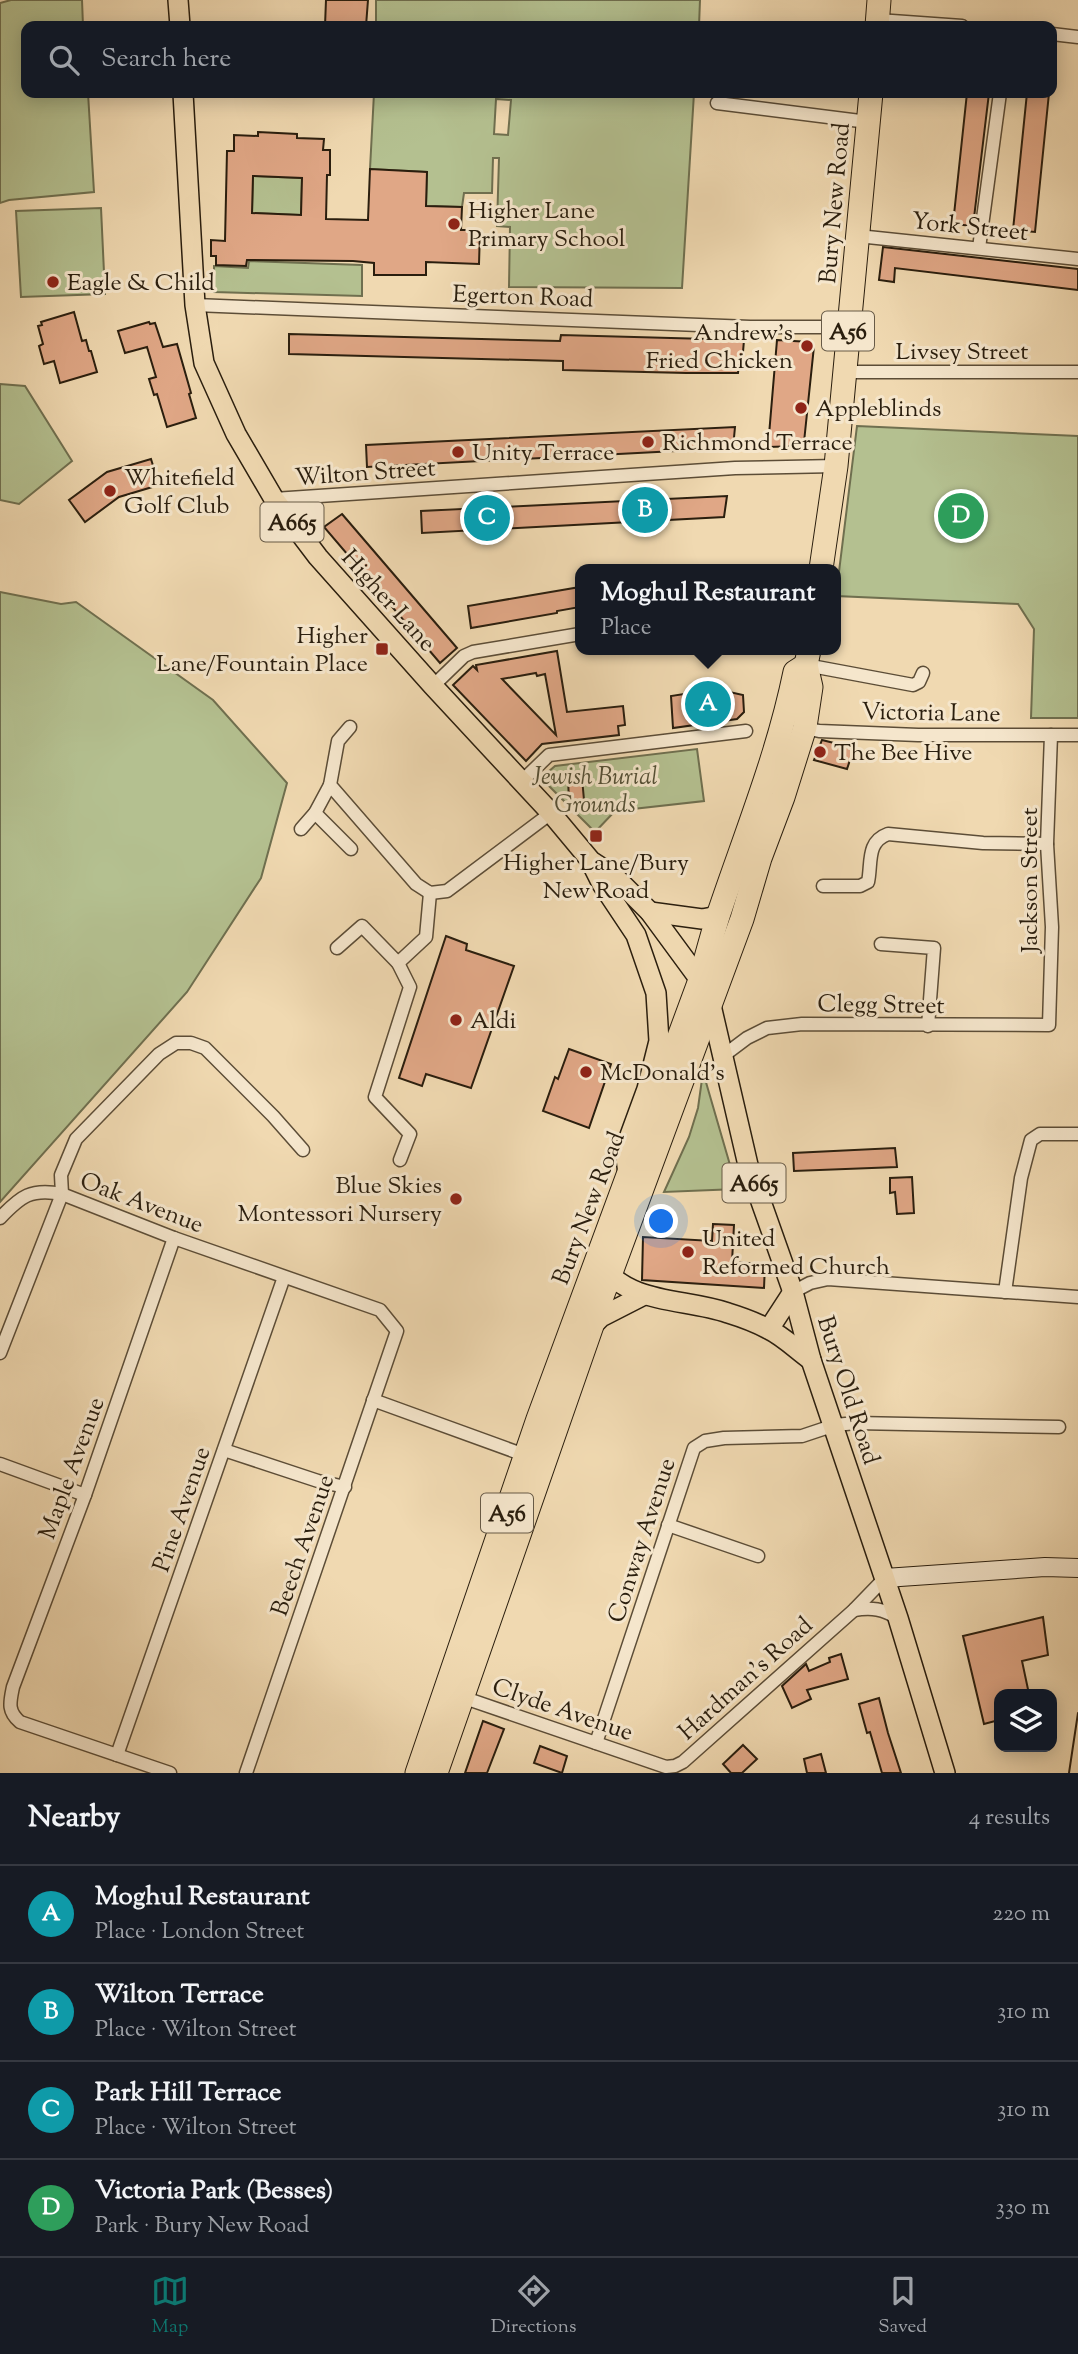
<!DOCTYPE html>
<html lang="en">
<head>
<meta charset="utf-8">
<style>
	:root { --surface:#171b24; --page:#242831; --text:#f1f3f6; --muted:#9ea1a6; --line:#363941; --accent:#0f766e }
	body { margin:0; font-family:"Sorts Mill Goudy",serif; background:var(--page); color:var(--text) }
	.controls { position:absolute; right:21px; bottom:21px; display:grid; overflow:hidden; border-radius:14px; box-shadow:0 4px 18px #0003 }
	.controls button { width:63px; height:63px; display:grid; place-items:center; padding:0; border:0; border-bottom:2px solid var(--line); background:var(--surface); color:var(--text); font:35px sans-serif }
	.you { position:absolute; left:662px; top:1222px; width:24px; height:24px; margin:-18px; border:5px solid #fff; border-radius:50%; background:#1a73e8; box-shadow:0 0 0 10px #1a73e833 }
	.badge { display:grid; place-items:center; width:46px; height:46px; border-radius:50%; background:var(--accent); color:#fff; font-size:23px; font-weight:700 }
	.pin { position:absolute; translate:-50% -50%; border:4px solid #fff; box-shadow:0 2px 7px #0006 }
	.popup { position:absolute; left:575px; top:564px; width:266px; height:91px; box-sizing:border-box; display:grid; place-content:center; border-radius:14px; background:var(--surface); filter:drop-shadow(0 2px 5px #0005); font-size:23px; white-space:nowrap; color:var(--muted) }
	.popup b { font-size:26px; color:var(--text) }
	.popup::after { content:''; position:absolute; left:50%; top:100%; margin-left:-14px; border:14px solid transparent; border-top-color:var(--surface) }
	.list { margin:0; padding:0; list-style:none }
	h2 { display:flex; justify-content:space-between; align-items:center; height:91px; margin:0; padding:0 28px; font-size:30px }
	h2 small { font-size:23px; font-weight:400; color:var(--muted) }
	.list li { display:grid; grid-template-columns:46px 1fr auto; gap:21px; align-items:center; box-sizing:border-box; height:98px; padding:0 28px; border-top:2px solid var(--line) }
	.list b { display:block; font-size:26px; white-space:nowrap }
	.list p { margin:0; font-size:23px; white-space:nowrap; color:var(--muted) }
	.list em { font-size:23px; font-style:normal; color:var(--muted) }
	.icon { flex:none; width:38px; height:38px; fill:none; stroke:currentColor; stroke-width:2; stroke-linecap:round; stroke-linejoin:round }
	.map { position:relative; flex:none; width:1078px; height:1773px; overflow:hidden }
	.search { position:absolute; background:var(--surface); box-shadow:0 4px 18px #0003; left:21px; right:21px; top:21px; height:77px; display:flex; align-items:center; gap:18px; box-sizing:border-box; padding:0 24px; border-radius:14px; color:var(--muted); font-size:26px }
	.sheet { height:483px; background:var(--surface) }
	nav { display:flex; justify-content:space-around; align-items:center; box-sizing:border-box; height:98px; border-top:2px solid var(--line); background:var(--surface); font-size:19px; color:var(--muted) }
	nav a { display:grid; justify-items:center; gap:4px }
	nav .on { color:var(--accent) }
	.map>svg:first-child { display:block }
	.green { fill:#b4c090; stroke:#6f6f4f; stroke-width:2; fill-rule:evenodd }
	.building { fill:#e0a786; stroke:#2a1e0e; stroke-width:2; fill-rule:evenodd }
	.lines { fill:none; stroke-linecap:round; stroke-linejoin:round }
	.street-casing { stroke:#5c4d37; stroke-width:15 }
	.secondary-casing { stroke:#2a1e0e; stroke-width:20 }
	.primary-casing { stroke:#2a1e0e; stroke-width:22 }
	.highway-casing { stroke:#2a1e0e; stroke-width:25 }
	.street { stroke:#f5e6cc; stroke-width:12 }
	.secondary { stroke:#f5e6cc; stroke-width:18 }
	.primary { stroke:#f0d9b1; stroke-width:19 }
	.highway { stroke:#f0d9b1; stroke-width:23 }
	.tram { stroke:#2a1e0e; stroke-width:2 }
	.poi-dot { fill:#8f2418; stroke:#f5e6cc; stroke-width:2.5 }
	.labels { text-anchor:middle; stroke-width:6; stroke-linejoin:round; paint-order:stroke }
	.shield { fill:#f5e6cc; stroke:#675a47; stroke-width:2 }
	.shield-label { font-size:23px; font-weight:bold; fill:#2a1e0e }
	.street-label { font-size:24px; fill:#2a1e0e; stroke:#f5e6cc }
	.poi-label { font-size:24px; fill:#2a1e0e; stroke:#f5e6cc; text-anchor:start }
	.park-label { font-size:24px; font-style:italic; fill:#534f35; stroke:#f5e6cc }
</style>
</head>
<body>
<div class="map">
<svg width="1078" height="1773" viewBox="0 0 1078 1773">
	<rect width="100%" height="100%" fill="#f0d9b1"/>
	<filter id="stains"><feTurbulence type="fractalNoise" baseFrequency=".00286" numOctaves="4"/><feColorMatrix values="0 0 0 0 .2 0 0 0 0 .09 0 0 0 0 .02 0 0 0 .5 -.17"/></filter>
	<radialGradient id="worn" r=".72"><stop offset=".6" stop-color="#630" stop-opacity="0"/><stop offset="1" stop-color="#630" stop-opacity=".3"/></radialGradient>
	<g class="green">
		<path d="M11,0H82L83,26H26V93H88L94,192L9,200L0,203V3Z"/>
		<path d="M376,0H700L699,26H376Z"/>
		<path d="M374,93H694L682,288L509,287L510,227L497,226L499,158H493L492,193H464L462,207L426,206L427,172L370,169ZM496,99L511,100L508,135L494,134Z"/>
		<path d="M253,176L302,178L301,215L252,213Z"/>
		<path d="M101,208L105,294L21,297L16,211Z"/>
		<path d="M249,261L362,265V296L214,292V266L248,268Z"/>
		<path d="M0,384L25,386L72,461L19,504L0,500Z"/>
		<path d="M857,426L1078,436V718H1031L1034,629L1018,604L836,596Z"/>
		<path d="M0,592L61,604L76,602L213,700L287,783L261,878L187,992L0,1202Z"/>
		<path d="M697,749L704,801L615,811L595,832L541,778L555,766Z"/>
		<path d="M703,1072L737,1189L664,1192L689,1137L698,1108Z"/>
	</g>
	<g class="building">
		<path d="M326,0H368L366,26H325Z"/>
		<path d="M967,93H989L973,226L953,224Z"/>
		<path d="M1027,93H1049L1035,232L1013,230Z"/>
		<path d="M258,132L297,134V138L324,139L323,150H330V175H327L326,219L368,220L370,169L427,172L426,206L462,207L461,230H480L479,264L426,262V275H374V263L353,261L247,260L246,266L216,265V256H211V240L225,241L227,151H234V135L258,136ZM253,176L302,178L301,215L252,213Z"/>
		<path d="M883,247L1078,269V290L895,268L894,282L879,280Z"/>
		<path d="M74,312L82,341L86,340L89,351H91L97,372L60,383L54,361L44,364L39,346L43,344L38,326L42,325L41,322Z"/>
		<path d="M149,322L150,324L155,323L163,347L177,344L191,393L189,394L196,418L167,427L157,394L154,395L149,379L156,377L147,347L125,353L118,331Z"/>
		<path d="M289,334L560,341L561,335L744,340L742,364H739L738,373H686L563,370V361L289,354Z"/>
		<path d="M777,340L810,342L814,346L804,442L800,446L768,447Z"/>
		<path d="M735,427L733,448L367,467L366,445Z"/>
		<path d="M151,459L159,485L119,497L85,522L69,500L107,472Z"/>
		<path d="M727,496L724,517L422,533L421,511Z"/>
		<path d="M342,514L457,648L440,663L324,527Z"/>
		<path d="M580,587V607L557,611V613L471,628L468,606Z"/>
		<path d="M557,651L567,712L623,706L625,725L618,726L619,735L542,744L526,761L453,685L473,666L477,670L476,665ZM536,673L537,676L545,674L556,735L502,679Z"/>
		<path d="M716,689L743,695L744,712L737,719L673,728L671,696Z"/>
		<path d="M822,740L854,748L847,769L814,760Z"/>
		<path d="M582,778L584,800L569,801L568,779Z"/>
		<path d="M446,936L467,944L466,950L514,966L471,1088L426,1074L422,1086L399,1078Z"/>
		<path d="M569,1049L611,1064L589,1128L543,1111L555,1077L558,1079Z"/>
		<path d="M895,1148L897,1167L794,1171L793,1153Z"/>
		<path d="M912,1177L914,1213L897,1214L895,1192L890,1193V1178Z"/>
		<path d="M713,1224L734,1225L732,1262L765,1264L764,1288L642,1280L643,1237L712,1241Z"/>
		<path d="M1043,1617L1048,1655L1022,1661L1029,1694H999V1720L984,1724L963,1636Z"/>
		<path d="M841,1654L848,1679L807,1690L811,1699L792,1708L782,1686L806,1664L809,1671L830,1662L829,1658Z"/>
		<path d="M879,1698L888,1733L901,1773H882L870,1732L867,1733L859,1704Z"/>
		<path d="M483,1721L504,1729L487,1773H465Z"/>
		<path d="M743,1745L757,1759L742,1773H731L723,1764Z"/>
		<path d="M540,1746L567,1756L562,1773L534,1763Z"/>
		<path d="M821,1754L826,1773H807L804,1759Z"/>
	</g>
	<g class="lines">
		<defs>
			<g id="street">
				<path d="M878,20L962,26"/>
				<path d="M1052,34L1078,37"/>
				<path d="M717,103L868,122"/>
				<path d="M858,236L1078,259"/>
				<path d="M979,248L1000,93"/>
				<path d="M195,305L750,327H849"/>
				<path d="M845,372H1078"/>
				<path d="M274,499L735,468L836,466"/>
				<path d="M806,665L913,685L919,682L923,673"/>
				<path d="M433,686L464,656L473,652L580,634"/>
				<path d="M350,727L338,741L330,785L416,884L430,893L447,891L551,813"/>
				<path d="M801,727L819,731L918,735H1078"/>
				<path d="M522,781L549,755L746,731"/>
				<path d="M315,813L351,849"/>
				<path d="M301,829L315,813L330,785"/>
				<path d="M823,886H860L868,882C872,863 866,842 888,834L983,843L1047,844"/>
				<path d="M881,944L934,948L928,1026"/>
				<path d="M337,948L362,926L398,963L426,937L430,893"/>
				<path d="M398,963L410,987L375,1097L410,1134L400,1160"/>
				<path d="M723,1056L747,1038L767,1028L802,1024L1049,1025L1052,927L1047,844L1051,735"/>
				<path d="M0,1218C21,1196 31,1188 62,1194L174,1238L380,1310L397,1331L246,1773"/>
				<path d="M793,1292L810,1283L828,1279L1078,1297"/>
				<path d="M1005,1292L1021,1178L1031,1140L1040,1134H1078"/>
				<path d="M0,1353L62,1194L61,1175L76,1139L159,1054L176,1043H191L205,1048L273,1116L303,1150"/>
				<path d="M373,1400L530,1457"/>
				<path d="M224,1450L318,1481L345,1487"/>
				<path d="M0,1464L85,1495"/>
				<path d="M668,1525L758,1556"/>
				<path d="M854,1610C872,1607 883,1609 898,1618"/>
				<path d="M459,1696L666,1767L675,1766L683,1762L854,1610L885,1578"/>
				<path d="M596,1743L694,1448L705,1441L724,1438L802,1436L835,1425L856,1423L1059,1427"/>
				<path d="M117,1755L284,1277"/>
				<path d="M170,1773L20,1722C7,1711 10,1702 13,1687L85,1495L174,1238"/>
			</g>
			<path id="secondary" d="M885,1578L1045,1567L1078,1568"/>
			<g id="primary">
				<path d="M178,0L180,26"/>
				<path d="M183,93L195,305L204,363L236,434L274,499L318,557L433,686L551,813L591,861L614,876L650,912L700,980L710,1001L748,1165L793,1292L811,1360L898,1618L945,1773"/>
				<path d="M591,862L602,884L636,935L656,993L659,1041L647,1089L625,1149L628,1174"/>
				<path d="M650,912L702,919L718,916"/>
				<path d="M601,1265C631,1305 684,1298 728,1313C741,1317 755,1322 768,1329C783,1336 797,1350 811,1360"/>
				<path d="M591,1327L601,1317L644,1295"/>
				<path d="M769,1329L793,1292"/>
			</g>
			<g id="highway">
				<path d="M877,26L879,0"/>
				<path d="M821,569L836,466L871,93"/>
				<path d="M417,1773L538,1419L700,980C706,958 712,935 719,913C746,833 778,755 795,672L806,665"/>
				<path d="M436,1773L603,1294L742,919L760,858L783,797L805,727L811,687L806,665L809,650"/>
			</g>
		</defs>
		<use href="#street" class="street-casing"/>
		<use href="#secondary" class="secondary-casing"/>
		<use href="#primary" class="primary-casing"/>
		<use href="#highway" class="highway-casing"/>
		<use href="#street" class="street"/>
		<use href="#secondary" class="secondary"/>
		<use href="#primary" class="primary"/>
		<use href="#highway" class="highway"/>
		<path class="tram" d="M1069,1773L1078,1713"/>
	</g>
	<g class="poi-dot">
		<circle cx="454" cy="224" r="7"/>
		<circle cx="53" cy="282" r="7"/>
		<circle cx="807" cy="346" r="7"/>
		<circle cx="801" cy="408" r="7"/>
		<circle cx="648" cy="442" r="7"/>
		<circle cx="458" cy="452" r="7"/>
		<circle cx="110" cy="491" r="7"/>
		<rect x="375" y="642" width="14" height="14" rx="3.5"/>
		<circle cx="820" cy="752" r="7"/>
		<rect x="589" y="829" width="14" height="14" rx="3.5"/>
		<circle cx="456" cy="1020" r="7"/>
		<circle cx="586" cy="1072" r="7"/>
		<circle cx="456" cy="1199" r="7"/>
		<circle cx="688" cy="1252" r="7"/>
	</g>
	<g class="labels">
		<g class="shield">
			<rect x="822" y="311.5" width="52" height="39" rx="5"/>
			<rect x="260.5" y="502.5" width="63" height="39" rx="5"/>
			<rect x="722.5" y="1163.5" width="63" height="39" rx="5"/>
			<rect x="481" y="1493.5" width="52" height="39" rx="5"/>
		</g>
		<g class="shield-label">
			<text x="848" y="339">A56</text>
			<text x="292" y="530">A665</text>
			<text x="754" y="1191">A665</text>
			<text x="507" y="1521">A56</text>
		</g>
		<g class="street-label">
			<text transform="translate(834 203) rotate(-85)" y="8">Bury New Road</text>
			<text transform="translate(970 226) rotate(6)" y="8">York Street</text>
			<text transform="translate(523 296) rotate(2)" y="8">Egerton Road</text>
			<text x="962" y="359">Livsey Street</text>
			<text transform="translate(365 472) rotate(-4)" y="8">Wilton Street</text>
			<text transform="translate(389 600) rotate(48)" y="8">Higher Lane</text>
			<text transform="translate(931 712) rotate(1)" y="8">Victoria Lane</text>
			<text transform="translate(1029 880) rotate(-90)" y="8">Jackson Street</text>
			<text transform="translate(881 1004) rotate(1)" y="8">Clegg Street</text>
			<text transform="translate(142 1202) rotate(21)" y="8">Oak Avenue</text>
			<text transform="translate(588 1208) rotate(-69)" y="8">Bury New Road</text>
			<text transform="translate(849 1390) rotate(72)" y="8">Bury Old Road</text>
			<text transform="translate(71 1468) rotate(-70)" y="8">Maple Avenue</text>
			<text transform="translate(181 1509) rotate(-71)" y="8">Pine Avenue</text>
			<text transform="translate(641 1540) rotate(-72)" y="8">Conway Avenue</text>
			<text transform="translate(302 1545) rotate(-71)" y="8">Beech Avenue</text>
			<text transform="translate(745 1678) rotate(-42)" y="8">Hardman's Road</text>
			<text transform="translate(563 1709) rotate(19)" y="8">Clyde Avenue</text>
		</g>
		<g class="poi-label">
			<text x="468" y="218">Higher Lane<tspan x="468" dy="28">Primary School</tspan></text>
			<text x="67" y="290">Eagle &amp; Child</text>
			<text x="793" y="340" text-anchor="end">Andrew's<tspan x="793" dy="28">Fried Chicken</tspan></text>
			<text x="815" y="416">Appleblinds</text>
			<text x="662" y="450">Richmond Terrace</text>
			<text x="472" y="460">Unity Terrace</text>
			<text x="124" y="485">Whitefield<tspan x="124" dy="28">Golf Club</tspan></text>
			<text x="368" y="643" text-anchor="end">Higher<tspan x="368" dy="28">Lane/Fountain Place</tspan></text>
			<text x="834" y="760">The Bee Hive</text>
			<text x="596" y="870" text-anchor="middle">Higher Lane/Bury<tspan x="596" dy="28">New Road</tspan></text>
			<text x="470" y="1028">Aldi</text>
			<text x="600" y="1080">McDonald's</text>
			<text x="442" y="1193" text-anchor="end">Blue Skies<tspan x="442" dy="28">Montessori Nursery</tspan></text>
			<text x="702" y="1246">United<tspan x="702" dy="28">Reformed Church</tspan></text>
		</g>
		<g class="park-label">
			<text x="595" y="784">Jewish Burial<tspan x="595" dy="28">Grounds</tspan></text>
		</g>
	</g>
	<rect width="100%" height="100%" filter="url(#stains)"/>
	<rect width="100%" height="100%" fill="url(#worn)"/>
</svg>
<div class="controls">
<button><svg class="icon" aria-label="layers" viewBox="0 0 24 24"><path d="M12 4l9 5-9 5-9-5zM3 14l9 5 9-5"/></svg></button>
</div>
<div class="you"></div>
<div class="pin badge" style="left:708px;top:704px;background:#0f9aa8">A</div>
<div class="popup"><b>Moghul Restaurant</b>Place</div>
<div class="pin badge" style="left:645px;top:510px;background:#0f9aa8">B</div>
<div class="pin badge" style="left:487px;top:518px;background:#0f9aa8">C</div>
<div class="pin badge" style="left:961px;top:516px;background:#2e9e5b">D</div>
<div class="search"><svg class="icon" aria-label="search" viewBox="0 0 24 24"><circle cx="10" cy="10" r="6"/><path d="M15 15l6 6"/></svg>Search here</div>
</div>
<section class="sheet">
<h2>Nearby<small>4 results</small></h2>
<ul class="list">
<li><span class="badge" style="background:#0f9aa8">A</span><div><b>Moghul Restaurant</b><p>Place · London Street</p></div><em>220 m</em></li>
<li><span class="badge" style="background:#0f9aa8">B</span><div><b>Wilton Terrace</b><p>Place · Wilton Street</p></div><em>310 m</em></li>
<li><span class="badge" style="background:#0f9aa8">C</span><div><b>Park Hill Terrace</b><p>Place · Wilton Street</p></div><em>310 m</em></li>
<li><span class="badge" style="background:#2e9e5b">D</span><div><b>Victoria Park (Besses)</b><p>Park · Bury New Road</p></div><em>330 m</em></li>
</ul>
</section>
<nav>
<a class="on"><svg class="icon" aria-label="map" viewBox="0 0 24 24"><path d="M3 6l6-2 6 2 6-2v14l-6 2-6-2-6 2zM9 4v14M15 6v14"/></svg>Map</a>
<a><svg class="icon" aria-label="directions" viewBox="0 0 24 24"><path d="M12 3l9 9-9 9-9-9zM9 14v-3h6M13 9l2 2-2 2"/></svg>Directions</a>
<a><svg class="icon" aria-label="saved" viewBox="0 0 24 24"><path d="M7 4h10v16l-5-4-5 4z"/></svg>Saved</a>
</nav>
</body>
</html>
